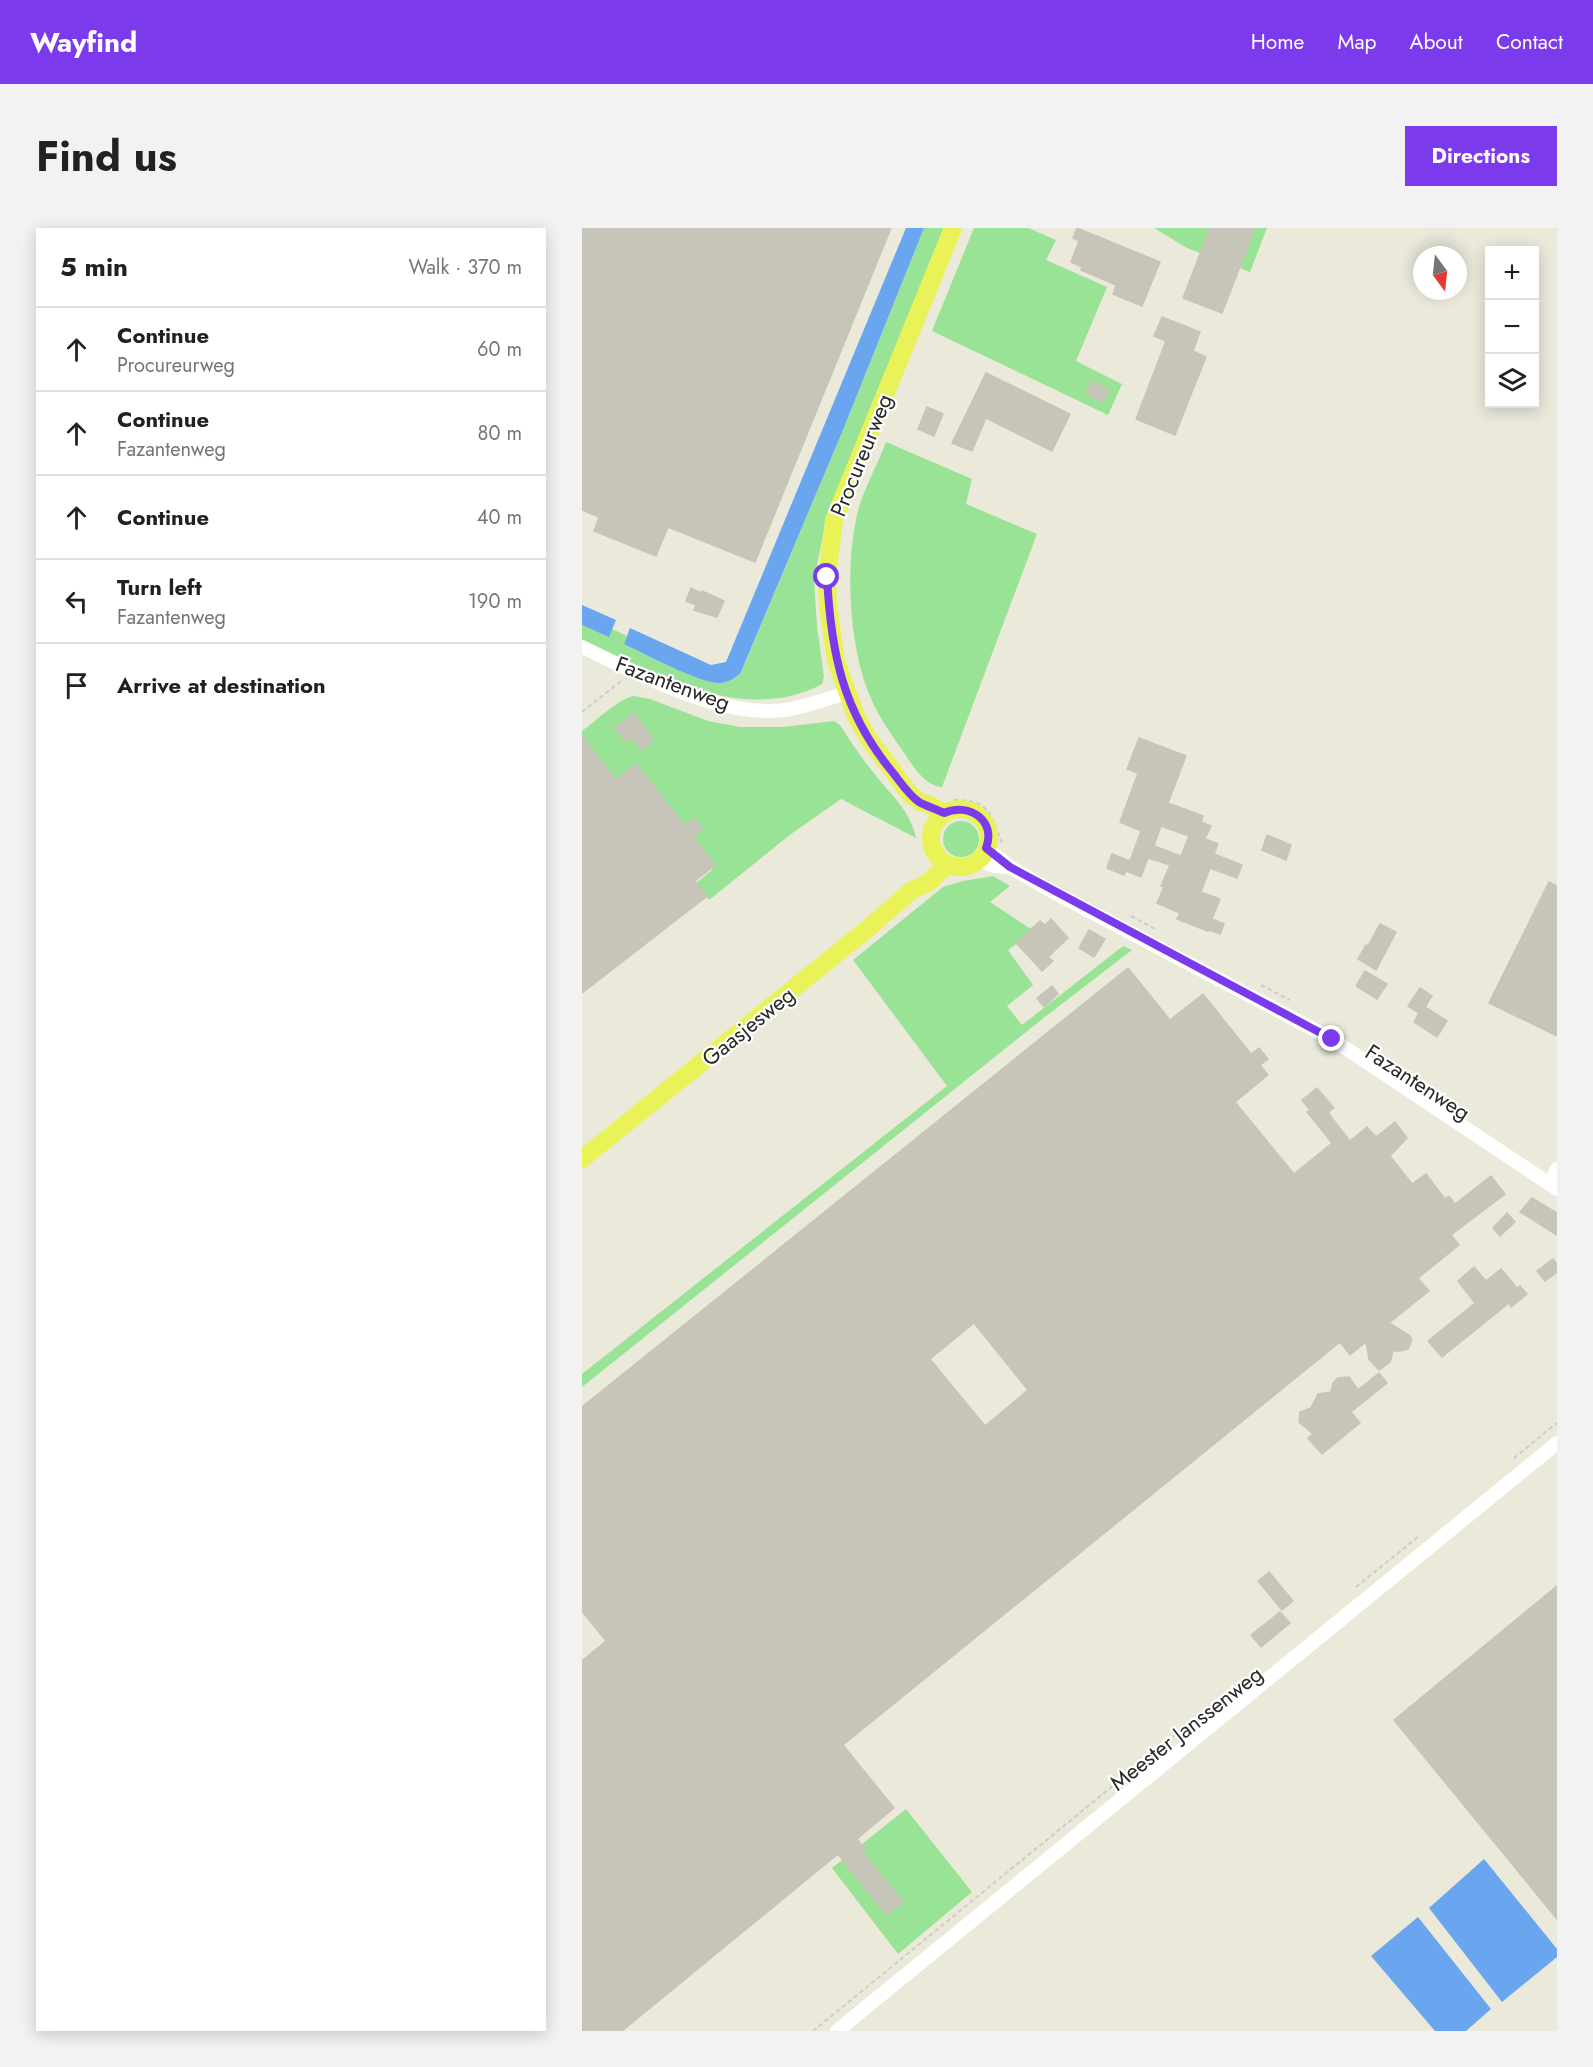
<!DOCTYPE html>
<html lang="en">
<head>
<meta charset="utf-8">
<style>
	:root { --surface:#fff; --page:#f2f2f2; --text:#202124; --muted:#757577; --line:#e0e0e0; --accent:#7c3aed }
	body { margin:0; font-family:Jost,sans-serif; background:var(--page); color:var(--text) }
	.controls { position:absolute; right:18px; top:18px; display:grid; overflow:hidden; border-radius:0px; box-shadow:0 3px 15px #0003 }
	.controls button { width:54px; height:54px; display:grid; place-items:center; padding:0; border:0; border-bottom:2px solid var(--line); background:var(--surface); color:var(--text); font:30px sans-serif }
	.compass { position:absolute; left:831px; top:18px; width:54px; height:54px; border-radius:50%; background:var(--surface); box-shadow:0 3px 15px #0003; rotate:165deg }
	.stop { position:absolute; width:18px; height:18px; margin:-14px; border:4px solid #7c3aed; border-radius:50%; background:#fff }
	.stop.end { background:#7c3aed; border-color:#fff; box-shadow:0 2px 6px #0008 }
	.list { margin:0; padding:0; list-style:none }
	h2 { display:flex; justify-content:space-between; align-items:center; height:78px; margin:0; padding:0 24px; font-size:26px }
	h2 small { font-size:20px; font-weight:400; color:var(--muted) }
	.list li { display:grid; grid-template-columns:39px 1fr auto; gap:18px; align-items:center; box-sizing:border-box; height:84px; padding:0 24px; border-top:2px solid var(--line) }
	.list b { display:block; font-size:22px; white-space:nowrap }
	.list p { margin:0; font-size:20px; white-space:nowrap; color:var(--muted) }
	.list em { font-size:20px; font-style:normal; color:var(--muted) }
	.icon { flex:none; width:33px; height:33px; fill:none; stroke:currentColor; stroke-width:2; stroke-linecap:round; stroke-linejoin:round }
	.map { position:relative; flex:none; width:975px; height:1803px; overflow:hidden; border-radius:0px }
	header { display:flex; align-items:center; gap:36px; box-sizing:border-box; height:84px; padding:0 30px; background:var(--accent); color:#fff }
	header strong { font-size:28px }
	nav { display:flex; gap:33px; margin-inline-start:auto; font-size:21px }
	.intro { display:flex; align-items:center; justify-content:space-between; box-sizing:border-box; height:144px; padding:0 36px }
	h1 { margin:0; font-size:42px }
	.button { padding:15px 27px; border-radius:0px; background:var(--accent); color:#fff; font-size:21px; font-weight:700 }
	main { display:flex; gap:36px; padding:0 36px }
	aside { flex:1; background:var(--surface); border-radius:0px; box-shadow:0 3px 15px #0003 }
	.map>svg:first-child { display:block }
	.green { fill:#98e395 }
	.water { fill:#6aa5f0 }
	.building { fill:#c7c5ba; stroke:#c7c5b4; stroke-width:1.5; fill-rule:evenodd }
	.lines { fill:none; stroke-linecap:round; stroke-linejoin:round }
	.path { stroke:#ccc; stroke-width:2; stroke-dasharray:4.5 3; stroke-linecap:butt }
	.minor { stroke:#fff; stroke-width:14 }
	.major { stroke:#e9f357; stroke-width:18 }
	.route { stroke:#7c3aed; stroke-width:8 }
	.labels { text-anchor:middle; stroke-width:4.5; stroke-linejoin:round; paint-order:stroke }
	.street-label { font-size:22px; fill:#292929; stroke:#fff }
</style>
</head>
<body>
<header>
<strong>Wayfind</strong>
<nav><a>Home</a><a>Map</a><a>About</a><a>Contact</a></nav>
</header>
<div class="intro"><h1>Find us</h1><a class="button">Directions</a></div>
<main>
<aside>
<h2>5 min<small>Walk · 370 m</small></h2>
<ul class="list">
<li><svg class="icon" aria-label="ahead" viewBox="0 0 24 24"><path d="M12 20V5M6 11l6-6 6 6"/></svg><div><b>Continue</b><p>Procureurweg</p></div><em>60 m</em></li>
<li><svg class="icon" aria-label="ahead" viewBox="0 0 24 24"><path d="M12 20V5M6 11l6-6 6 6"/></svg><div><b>Continue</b><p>Fazantenweg</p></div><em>80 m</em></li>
<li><svg class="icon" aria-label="ahead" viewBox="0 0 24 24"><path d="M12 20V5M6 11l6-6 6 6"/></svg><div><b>Continue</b></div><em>40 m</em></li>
<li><svg class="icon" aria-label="left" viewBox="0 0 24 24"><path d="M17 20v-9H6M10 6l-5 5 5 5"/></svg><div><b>Turn left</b><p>Fazantenweg</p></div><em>190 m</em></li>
<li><svg class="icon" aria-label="arrive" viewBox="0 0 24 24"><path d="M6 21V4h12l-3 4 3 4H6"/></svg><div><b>Arrive at destination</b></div></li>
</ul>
</aside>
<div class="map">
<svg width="975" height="1803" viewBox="0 0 975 1803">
	<rect width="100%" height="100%" fill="#ebe9da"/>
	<g class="green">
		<path d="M342,0H364L242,303L232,351L235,399L242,448L240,456C162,498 72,445 0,413V397L26,408L30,401L45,408L42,416C64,426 119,456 140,455C151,454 157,447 162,438L261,202Z"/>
		<path d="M392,0H446L474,12L464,32L525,59L494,133L540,156L526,187L350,103Z"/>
		<path d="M572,0H685L668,44L605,20Z"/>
		<path d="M304,214L390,251L384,276L455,306L360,559C341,558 328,533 318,519C307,503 295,486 288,468C267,419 263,339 275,287C280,264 296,236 304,214Z"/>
		<path d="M52,468L68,471L126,493L158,499H201L252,493L258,497C268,513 279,529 291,544C307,565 329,583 334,610L259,571L209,606L127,672L114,655L130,642L53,540L34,554L0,510V503C14,493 36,471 52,468Z"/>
		<circle cx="379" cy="611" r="18"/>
		<path d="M411,648L428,658L408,674L452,703L426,722L451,757L425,778L440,797L541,718L550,722L459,792L0,1159V1146L365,858L271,732L361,659L381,653Z"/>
		<path d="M324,1581L390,1664L316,1726L250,1640Z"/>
	</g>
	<g class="water">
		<path d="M324,0H342L261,202L159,444C154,450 147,454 139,455C121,457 61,425 42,416L48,400L129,437L144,434Z"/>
		<path d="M0,377L34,392L27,409L0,397Z"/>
		<path d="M902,1631L975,1721V1729L920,1774L847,1680Z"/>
		<path d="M836,1689L909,1781L884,1803H853L789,1728Z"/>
	</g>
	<g class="building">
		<path d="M0,0H309L173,334L86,299L74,328L12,303L17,289L0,282Z"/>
		<path d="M495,0L578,34L560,78L531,66L534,57L499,42L500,39L489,34L497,13L491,10Z"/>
		<path d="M628,0H673L640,85L601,70Z"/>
		<path d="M580,89L618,104L611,123L624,129L593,207L554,191L584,113L572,108Z"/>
		<path d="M404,145L488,186L470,223L404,190L390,223L370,215Z"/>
		<path d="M510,153L527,162L521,174L504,166Z"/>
		<path d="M345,179L361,186L352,208L336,201Z"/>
		<path d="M109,360L119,365L120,363L142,373L135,389L112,382L114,377L104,373Z"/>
		<path d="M52,485L71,512L59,522L50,509L44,514L33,500Z"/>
		<path d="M0,508L34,552L54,536L103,598L113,590L121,601L111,608L133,637L113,653L125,668L0,765Z"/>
		<path d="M557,510L604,528L586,575L621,588L619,594L629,598L623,611L636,616L632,626L660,637L655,650L628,640L619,664L638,671L630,691L642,696L638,706L627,702L626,703L595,691L598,685L575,675L582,659L579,658L588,637L566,630L559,649L544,643L542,647L525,640L530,626L548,633L559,603L538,594L556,545L545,541ZM579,598L607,608L599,628L572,618Z"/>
		<path d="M685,607L709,617L704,632L680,622Z"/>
		<path d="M967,654L975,658V808L907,775Z"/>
		<path d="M469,691L486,710L466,729L471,733L460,743L434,715L458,693L463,697Z"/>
		<path d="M798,696L814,704L794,742L776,731L784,717L786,718Z"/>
		<path d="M507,702L523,711L512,729L497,720Z"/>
		<path d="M546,740L588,792L621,766L669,826L677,820L686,831L678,837L686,847L653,874L712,946L750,915L725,884L728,882L720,872L735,860L752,880L746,884L750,890L768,913L785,899L794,909L813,894L825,910L808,928L830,956L844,946L863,971L867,968L873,976L909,948L923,966L869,1007L877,1017L836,1050L847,1063L807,1095L827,1107L830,1112L826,1121L819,1123H811L808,1134L797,1142L787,1131L784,1114L768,1127L758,1114L261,1517L312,1580L275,1611L284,1623L281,1625L321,1674L304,1687L256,1626L40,1803H0V1433L24,1413L0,1383V1179ZM392,1095L446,1162L403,1198L348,1131Z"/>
		<path d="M783,743L805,756L795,771L774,758Z"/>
		<path d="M470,758L476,766L462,779L455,770Z"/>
		<path d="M838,760L850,768L843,779L865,793L855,809L832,794L837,785L826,778Z"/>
		<path d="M950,970L975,985V1007L938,984Z"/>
		<path d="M925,985L933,994L918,1008L911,1000Z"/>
		<path d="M971,1031L975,1036V1044L963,1053L955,1043Z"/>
		<path d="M892,1039L904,1053L919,1041L935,1060L938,1058L945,1066L929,1079L927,1075L860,1129L846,1113L893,1075L876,1053Z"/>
		<path d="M797,1145L805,1155L769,1184L778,1195L740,1226L726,1210L731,1206L717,1194L718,1184L729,1180L736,1166L749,1164L751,1155L756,1150L767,1149L776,1162Z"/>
		<path d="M687,1344L711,1373L700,1382L676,1353Z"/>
		<path d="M975,1358V1691L812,1492Z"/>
		<path d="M698,1384L708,1395L679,1419L669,1407Z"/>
	</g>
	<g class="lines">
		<g class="path">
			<path d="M0,484L39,453"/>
			<path d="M372,572C409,572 408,586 420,615"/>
			<path d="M549,688L573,701"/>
			<path d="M679,757L708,772"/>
			<path d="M932,1230L975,1195"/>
			<path d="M774,1359L837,1308"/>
			<path d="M231,1803L642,1467"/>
		</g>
		<g class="minor">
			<path d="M0,419C56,446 139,490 202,482C223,479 244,471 264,465"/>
			<path d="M404,620L428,639L464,660L750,811L975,961"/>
			<path d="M397,631L412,638L428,639"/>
			<path d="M967,956L975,941"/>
			<path d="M255,1803L975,1215"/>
		</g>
		<g class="major">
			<circle cx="378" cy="610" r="29"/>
			<path d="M362,585L348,577L338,574L328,566L286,510L274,488L254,433L246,378L245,349L252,292L371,0"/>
			<path d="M0,931L289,698L330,662L346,655L366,636"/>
		</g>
	</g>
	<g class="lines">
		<path class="route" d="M245,349C249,426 261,485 312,546C319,555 327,567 337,574C344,578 354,581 362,585C386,574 415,592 404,620L428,639L750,811"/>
	</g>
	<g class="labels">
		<g class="street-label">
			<text transform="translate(279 227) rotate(-68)" y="8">Procureurweg</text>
			<text transform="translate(91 455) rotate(20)" y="8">Fazantenweg</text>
			<text transform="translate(166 798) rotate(-39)" y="8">Gaasjesweg</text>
			<text transform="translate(836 854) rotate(33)" y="8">Fazantenweg</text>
			<text transform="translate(604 1500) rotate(-38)" y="8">Meester Janssenweg</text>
		</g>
	</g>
</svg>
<div class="controls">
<button>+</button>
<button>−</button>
<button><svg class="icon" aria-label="layers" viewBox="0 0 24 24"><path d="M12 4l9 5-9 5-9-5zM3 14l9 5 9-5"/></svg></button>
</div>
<svg class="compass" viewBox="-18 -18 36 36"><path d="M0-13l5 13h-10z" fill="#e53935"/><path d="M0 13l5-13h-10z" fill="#757577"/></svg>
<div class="stop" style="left:245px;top:349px"></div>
<div class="stop end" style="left:750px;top:811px"></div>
</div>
</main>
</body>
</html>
